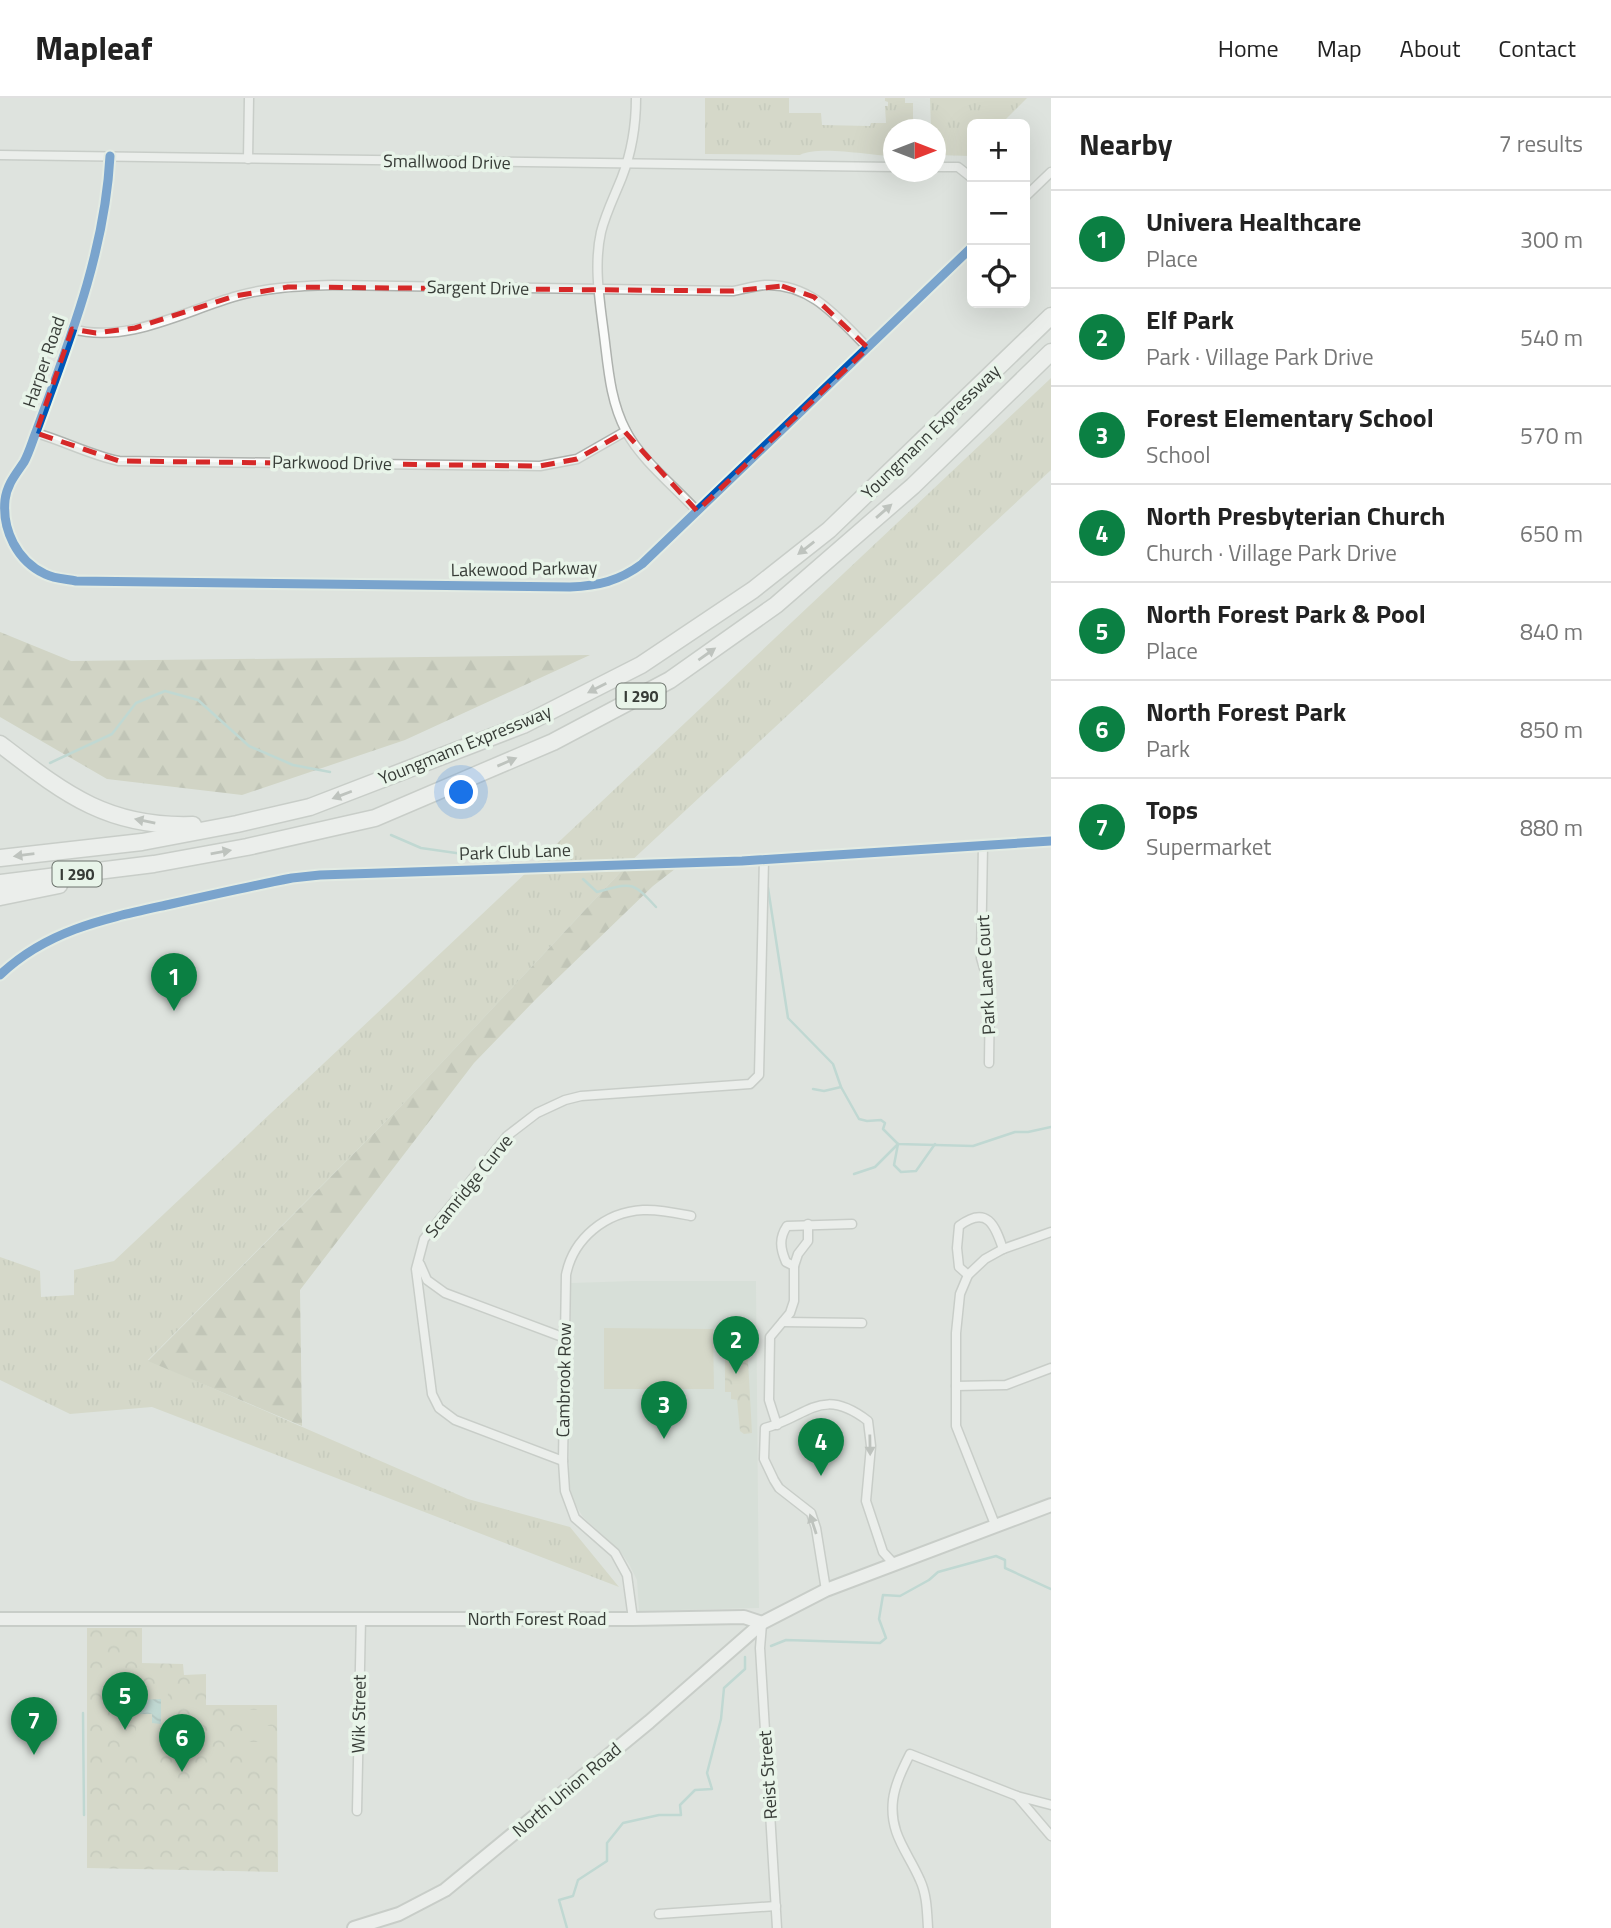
<!DOCTYPE html>
<html lang="en">
<head>
<meta charset="utf-8">
<style>
	:root { --surface:#fff; --page:#f6f6f6; --text:#222; --muted:#767676; --line:#e0e0e0; --accent:#0b8043 }
	body { margin:0; font-family:"Titillium Web",sans-serif; background:var(--page); color:var(--text) }
	.controls { position:absolute; right:21px; top:21px; display:grid; overflow:hidden; border-radius:10px; box-shadow:0 7px 28px #0002 }
	.controls button { width:63px; height:63px; display:grid; place-items:center; padding:0; border:0; border-bottom:2px solid var(--line); background:var(--surface); color:var(--text); font:35px sans-serif }
	.compass { position:absolute; left:883px; top:21px; width:63px; height:63px; border-radius:50%; background:var(--surface); box-shadow:0 7px 28px #0002; rotate:90deg }
	.you { position:absolute; left:462px; top:695px; width:24px; height:24px; margin:-18px; border:5px solid #fff; border-radius:50%; background:#1a73e8; box-shadow:0 0 0 10px #1a73e833 }
	.badge { display:grid; place-items:center; width:46px; height:46px; border-radius:50%; background:var(--accent); color:#fff; font-size:23px; font-weight:700 }
	.pin { position:absolute; translate:-50% -58px; filter:drop-shadow(0 2px 4px #0008) }
	.pin::after { content:''; position:absolute; top:37px; width:24px; height:21px; background:inherit; clip-path:polygon(0 0,100% 0,50% 100%) }
	.list { margin:0; padding:0; list-style:none }
	h2 { display:flex; justify-content:space-between; align-items:center; height:91px; margin:0; padding:0 28px; font-size:30px }
	h2 small { font-size:23px; font-weight:400; color:var(--muted) }
	.list li { display:grid; grid-template-columns:46px 1fr auto; gap:21px; align-items:center; box-sizing:border-box; height:98px; padding:0 28px; border-top:2px solid var(--line) }
	.list b { display:block; font-size:26px; white-space:nowrap }
	.list p { margin:0; font-size:23px; white-space:nowrap; color:var(--muted) }
	.list em { font-size:23px; font-style:normal; color:var(--muted) }
	.icon { flex:none; width:38px; height:38px; fill:none; stroke:currentColor; stroke-width:2; stroke-linecap:round; stroke-linejoin:round }
	.map { position:relative; flex:none; width:1051px; height:1830px; overflow:hidden }
	header { display:flex; align-items:center; gap:42px; box-sizing:border-box; height:98px; padding:0 35px; background:var(--surface); border-bottom:2px solid var(--line) }
	header strong { font-size:33px }
	nav { display:flex; gap:38px; margin-inline-start:auto; font-size:24px }
	main { display:flex }
	aside { flex:1; background:var(--surface) }
	.map>svg:first-child { display:block }
	.built { fill:#cfdad0 }
	.grass { fill:url(#grass-tufts) }
	.forest { fill:url(#forest-firs) }
	.park { fill:url(#park-crowns) }
	.pitch { fill:#c9cbb0 }
	.water { fill:url(#water-waves) }
	.lines { fill:none; stroke-linecap:round; stroke-linejoin:round }
	.stream { stroke:#9ccac4; stroke-width:2.5 }
	.street-casing { stroke:#aeb2ae; stroke-width:11 }
	.secondary-casing { stroke:#aeb2ae; stroke-width:16 }
	.highway-casing { stroke:#aeb2ae; stroke-width:19 }
	.street { stroke:#fafbfa; stroke-width:8 }
	.secondary { stroke:#fafbfa; stroke-width:12 }
	.highway { stroke:#fafbfa; stroke-width:16 }
	.cycleway-casing { stroke:#e8f4e9; stroke-width:13 }
	.cycleway { stroke:#0057b8; stroke-width:9 }
	.oneway { fill:#989c98 }
	.marked { fill:none; stroke:#d62828; stroke-width:5; stroke-dasharray:14 9; stroke-linejoin:round }
	.labels { text-anchor:middle; stroke-width:7; stroke-linejoin:round; paint-order:stroke }
	.shield { fill:#e8f4e9; stroke:#6c736c; stroke-width:2 }
	.shield-label { font-size:16px; font-weight:bold; fill:#373c37 }
	.street-label { font-size:18px; fill:#373c37; stroke:#e8f4e9 }
</style>
</head>
<body>
<header>
<strong>Mapleaf</strong>
<nav><a>Home</a><a>Map</a><a>About</a><a>Contact</a></nav>
</header>
<main>
<div class="map">
<svg width="1051" height="1830" viewBox="0 0 1051 1830">
	<defs>
		<pattern id="grass-tufts" width="24" height="20" patternUnits="userSpaceOnUse" patternTransform="scale(1.75)"><rect width="24" height="20" fill="#c9cbb0"/><path d="M3 7l-1-3M5 7V3M7 7l1-3M15 17l-1-3M17 17v-4M19 17l1-3" fill="none" stroke="#adaf98"/></pattern>
		<pattern id="forest-firs" width="22" height="20" patternUnits="userSpaceOnUse" patternTransform="scale(1.75)"><rect width="22" height="20" fill="#c0c2a6"/><path d="M5 1l3.5 6h-7zM16 11l3.5 6h-7z" fill="#9d9f88"/></pattern>
		<pattern id="park-crowns" width="20" height="18" patternUnits="userSpaceOnUse" patternTransform="scale(1.75)"><rect width="20" height="18" fill="#c9cbb0"/><path d="M2 6a3 3 0 1 1 6 0M12 15a3 3 0 1 1 6 0" fill="none" stroke="#adaf98"/></pattern>
		<pattern id="water-waves" width="16" height="10" patternUnits="userSpaceOnUse" patternTransform="scale(1.75)"><rect width="16" height="10" fill="#9ccac4"/><path d="M0 5q4-4 8 0t8 0" fill="none" stroke="#80a5a0"/></pattern>
	</defs>
	<rect width="100%" height="100%" fill="#dee3de"/>
	<path class="built" d="M632,1183H756L759,1510L639,1513L637,1482L629,1466L620,1453L583,1419L573,1403L569,1383L571,1185Z"/>
	<g class="grass">
		<path d="M705,0H789V15H821L822,27L870,28L871,25H886L885,8H888V4L885,3V0H905V5H913V31L894,32L893,58C871,58 820,47 800,57L705,56Z"/>
		<path d="M930,0H1027L1001,26H972V56L970,58L936,57V32L931,31Z"/>
		<path d="M1051,280V372L628,766L401,1008L148,1262L468,1401L570,1429L619,1489L152,1309L70,1316L0,1282V1159L40,1173L41,1199L74,1197V1172L114,1163Z"/>
	</g>
	<g class="forest">
		<path d="M0,534L71,563L590,557L405,642L242,697L107,681L0,619Z"/>
		<path d="M684,764L653,788L537,900L474,965L300,1192L302,1328L148,1263L401,1008L628,766Z"/>
	</g>
	<g class="park">
		<path d="M739,1237L747,1244L752,1335L744,1336L740,1333L737,1302L731,1301V1294H725V1251Z"/>
		<path d="M87,1530H142V1565L183,1566L184,1577L206,1576V1607H277L278,1774L87,1770Z"/>
	</g>
	<g class="pitch">
		<path d="M604,1230L713,1231L714,1291H604Z"/>
		<path d="M127,1588H168L167,1658H135V1650H129V1640L136,1639V1625L129,1624Z"/>
		<rect x="244" y="1612" width="29" height="13"/>
		<rect x="244" y="1628" width="29" height="13"/>
		<rect x="244" y="1644" width="29" height="13"/>
	</g>
	<path class="water" d="M161,1601V1626L152,1625V1616H134V1602Z"/>
	<g class="lines">
		<g class="stream">
			<path d="M50,665L112,636L136,605L165,593L198,602L249,648L293,667L330,674"/>
			<path d="M391,737L421,750L470,757L568,754"/>
			<path d="M583,781L597,794C632,785 631,782 656,809"/>
			<path d="M768,790L788,920L833,966L841,989L859,1021L867,1023L881,1022L885,1025L883,1031L898,1046L973,1048L1015,1034H1028L1051,1029"/>
			<path d="M813,991L824,993L841,989"/>
			<path d="M898,1046L894,1067L901,1074L916,1073L935,1046"/>
			<path d="M854,1076L875,1069L898,1046"/>
			<path d="M771,1548L786,1542L880,1545L886,1540L879,1521L883,1497L900,1498L929,1482L938,1474L996,1458L1005,1462V1470L1051,1491"/>
			<path d="M83,1615L84,1717"/>
			<path d="M567,1830L559,1802L573,1798L578,1782L607,1763V1745L623,1725L659,1717H681L680,1707L695,1692L712,1691L707,1675L721,1621L724,1590L745,1571V1559"/>
		</g>
		<defs>
			<g id="street">
				<path d="M636,0C636,27 632,53 622,79C615,97 606,114 601,134C594,165 599,198 603,229C608,265 609,301 626,333C641,362 675,389 697,413"/>
				<path d="M0,57L894,69"/>
				<path d="M110,58C105,154 69,244 36,334C32,344 29,355 24,364C16,376 7,386 5,402C2,432 17,463 45,476C55,481 66,481 76,483L570,489C598,488 619,483 642,466L972,149"/>
				<path d="M248,61L249,0"/>
				<path d="M936,69H958L972,80"/>
				<path d="M1025,99L1051,74"/>
				<path d="M72,231C128,246 184,213 237,198C268,189 301,188 333,187L733,193C744,191 754,188 765,187C811,185 838,220 868,250"/>
				<path d="M36,335C64,343 90,357 119,363L540,368L577,361L626,333"/>
				<path d="M983,747L981,860L990,891L989,965"/>
				<path d="M0,877C48,831 108,820 171,806C211,797 251,788 292,780L320,777L742,763L1051,743"/>
				<path d="M420,1166L427,1182L445,1195L565,1240"/>
				<path d="M794,1168L786,1164C780,1150 779,1140 787,1128L852,1126"/>
				<path d="M968,1177L959,1169L957,1150L959,1128C987,1107 995,1127 1003,1151"/>
				<path d="M783,1224L862,1225"/>
				<path d="M956,1288L1006,1287L1051,1270"/>
				<path d="M777,1327L769,1302L770,1239L790,1215L794,1203V1168L798,1156L808,1143V1126"/>
				<path d="M563,1363L455,1322L439,1310L432,1296L416,1171L424,1141L507,1038L537,1015L565,1002L581,998L750,986L759,977L764,761"/>
				<path d="M996,1429L956,1328V1235L960,1196L968,1177L985,1161L1003,1151L1051,1134"/>
				<path d="M826,1492L816,1430L811,1415L779,1390L774,1382L764,1361L765,1330C808,1319 821,1287 868,1323L871,1348L866,1403L883,1454L895,1467"/>
				<path d="M633,1521L627,1477L615,1455L575,1420L565,1393L563,1363L566,1177C573,1141 605,1114 643,1112C659,1111 676,1115 691,1118"/>
				<path d="M762,1526L760,1550L777,1830"/>
				<path d="M1017,1698L1051,1738"/>
				<path d="M357,1713L361,1520"/>
				<path d="M659,1816L776,1808"/>
				<path d="M928,1830C927,1814 927,1797 920,1782C908,1754 889,1736 893,1702C895,1686 903,1670 910,1656L1017,1698L1051,1707"/>
			</g>
			<g id="secondary">
				<path d="M0,1521H633L744,1519L762,1525"/>
				<path d="M354,1830L399,1816L445,1792L649,1624L762,1525L826,1492L1051,1407"/>
			</g>
			<g id="highway">
				<path d="M0,646C64,695 107,730 193,727"/>
				<path d="M0,760L142,744L237,726L310,709L523,627L641,567L753,492L829,432L1051,218"/>
				<path d="M0,785L154,766L247,749L375,720L553,644L670,582L776,507L913,388L1051,254"/>
				<path d="M0,799L59,787"/>
			</g>
		</defs>
		<use href="#street" class="street-casing"/>
		<use href="#secondary" class="secondary-casing"/>
		<use href="#highway" class="highway-casing"/>
		<use href="#street" class="street"/>
		<use href="#secondary" class="secondary"/>
		<use href="#highway" class="highway"/>
		<defs>
			<g id="cycleway">
				<path d="M110,58C105,154 69,244 36,334C32,344 29,355 24,364C16,376 7,386 5,402C2,432 17,463 45,476C55,481 66,481 76,483L570,489C598,488 619,483 642,466L972,149"/>
				<path d="M0,877C48,831 108,820 171,806C211,797 251,788 292,780L320,777L742,763L1051,743"/>
			</g>
		</defs>
		<use href="#cycleway" class="cycleway-casing"/>
		<use href="#cycleway" class="cycleway"/>
	</g>
	<defs><path id="oneway-solid" d="M-6-.8H1V-3.2L6.5 0L1 3.2V.8H-6Z" transform="scale(1.75)"/></defs>
	<g class="oneway">
		<use href="#oneway-solid" transform="translate(884 413) rotate(-41)"/>
		<use href="#oneway-solid" transform="translate(806 450) rotate(142)"/>
		<use href="#oneway-solid" transform="translate(707 556) rotate(-35)"/>
		<use href="#oneway-solid" transform="translate(597 590) rotate(153)"/>
		<use href="#oneway-solid" transform="translate(507 664) rotate(-23)"/>
		<use href="#oneway-solid" transform="translate(342 697) rotate(159)"/>
		<use href="#oneway-solid" transform="translate(145 723) rotate(-169)"/>
		<use href="#oneway-solid" transform="translate(221 754) rotate(-10)"/>
		<use href="#oneway-solid" transform="translate(24 757) rotate(173)"/>
		<use href="#oneway-solid" transform="translate(870 1347) rotate(89)"/>
		<use href="#oneway-solid" transform="translate(813 1426) rotate(-108)"/>
	</g>
	<path d="M0 0H1051V1830H0ZM782,188L814,199L868,250L697,413L625,334L577,361L540,368L119,363L36,335L72,231L96,235L135,230L235,198L288,189L733,193Z" fill="#dee3de" fill-opacity=".55" fill-rule="evenodd"/>
	<path class="marked" d="M782,188L814,199L868,250L697,413L625,334L577,361L540,368L119,363L36,335L72,231L96,235L135,230L235,198L288,189L733,193Z"/>
	<g class="labels">
		<g class="shield">
			<rect x="616.5" y="585.5" width="49" height="25" rx="5"/>
			<rect x="52.5" y="763.5" width="49" height="25" rx="5"/>
		</g>
		<g class="shield-label">
			<text x="641" y="604">I 290</text>
			<text x="77" y="782">I 290</text>
		</g>
		<g class="street-label">
			<text transform="translate(447 64) rotate(1)" y="6">Smallwood Drive</text>
			<text transform="translate(478 190) rotate(1)" y="6">Sargent Drive</text>
			<text transform="translate(44 264) rotate(-71)" y="6">Harper Road</text>
			<text transform="translate(931 334) rotate(-44)" y="6">Youngmann Expressway</text>
			<text transform="translate(332 365) rotate(1)" y="6">Parkwood Drive</text>
			<text transform="translate(524 471) rotate(-1)" y="6">Lakewood Parkway</text>
			<text transform="translate(465 647) rotate(-22)" y="6">Youngmann Expressway</text>
			<text transform="translate(515 754) rotate(-2)" y="6">Park Club Lane</text>
			<text transform="translate(986 877) rotate(-93)" y="6">Park Lane Court</text>
			<text transform="translate(469 1088) rotate(-51)" y="6">Scamridge Curve</text>
			<text transform="translate(564 1282) rotate(-89)" y="6">Cambrook Row</text>
			<text x="537" y="1527">North Forest Road</text>
			<text transform="translate(359 1616) rotate(-89)" y="6">Wik Street</text>
			<text transform="translate(768 1677) rotate(-94)" y="6">Reist Street</text>
			<text transform="translate(567 1692) rotate(-40)" y="6">North Union Road</text>
		</g>
	</g>
</svg>
<div class="controls">
<button>+</button>
<button>−</button>
<button><svg class="icon" aria-label="locate" viewBox="0 0 24 24"><circle cx="12" cy="12" r="6"/><path d="M12 2v4M12 18v4M2 12h4M18 12h4"/></svg></button>
</div>
<svg class="compass" viewBox="-18 -18 36 36"><path d="M0-13l5 13h-10z" fill="#e53935"/><path d="M0 13l5-13h-10z" fill="#767676"/></svg>
<div class="you"></div>
<div class="pin badge" style="left:174px;top:913px">1</div>
<div class="pin badge" style="left:736px;top:1276px">2</div>
<div class="pin badge" style="left:664px;top:1341px">3</div>
<div class="pin badge" style="left:821px;top:1378px">4</div>
<div class="pin badge" style="left:125px;top:1632px">5</div>
<div class="pin badge" style="left:182px;top:1674px">6</div>
<div class="pin badge" style="left:34px;top:1657px">7</div>
</div>
<aside>
<h2>Nearby<small>7 results</small></h2>
<ul class="list">
<li><span class="badge">1</span><div><b>Univera Healthcare</b><p>Place</p></div><em>300 m</em></li>
<li><span class="badge">2</span><div><b>Elf Park</b><p>Park · Village Park Drive</p></div><em>540 m</em></li>
<li><span class="badge">3</span><div><b>Forest Elementary School</b><p>School</p></div><em>570 m</em></li>
<li><span class="badge">4</span><div><b>North Presbyterian Church</b><p>Church · Village Park Drive</p></div><em>650 m</em></li>
<li><span class="badge">5</span><div><b>North Forest Park &amp; Pool</b><p>Place</p></div><em>840 m</em></li>
<li><span class="badge">6</span><div><b>North Forest Park</b><p>Park</p></div><em>850 m</em></li>
<li><span class="badge">7</span><div><b>Tops</b><p>Supermarket</p></div><em>880 m</em></li>
</ul>
</aside>
</main>
</body>
</html>
